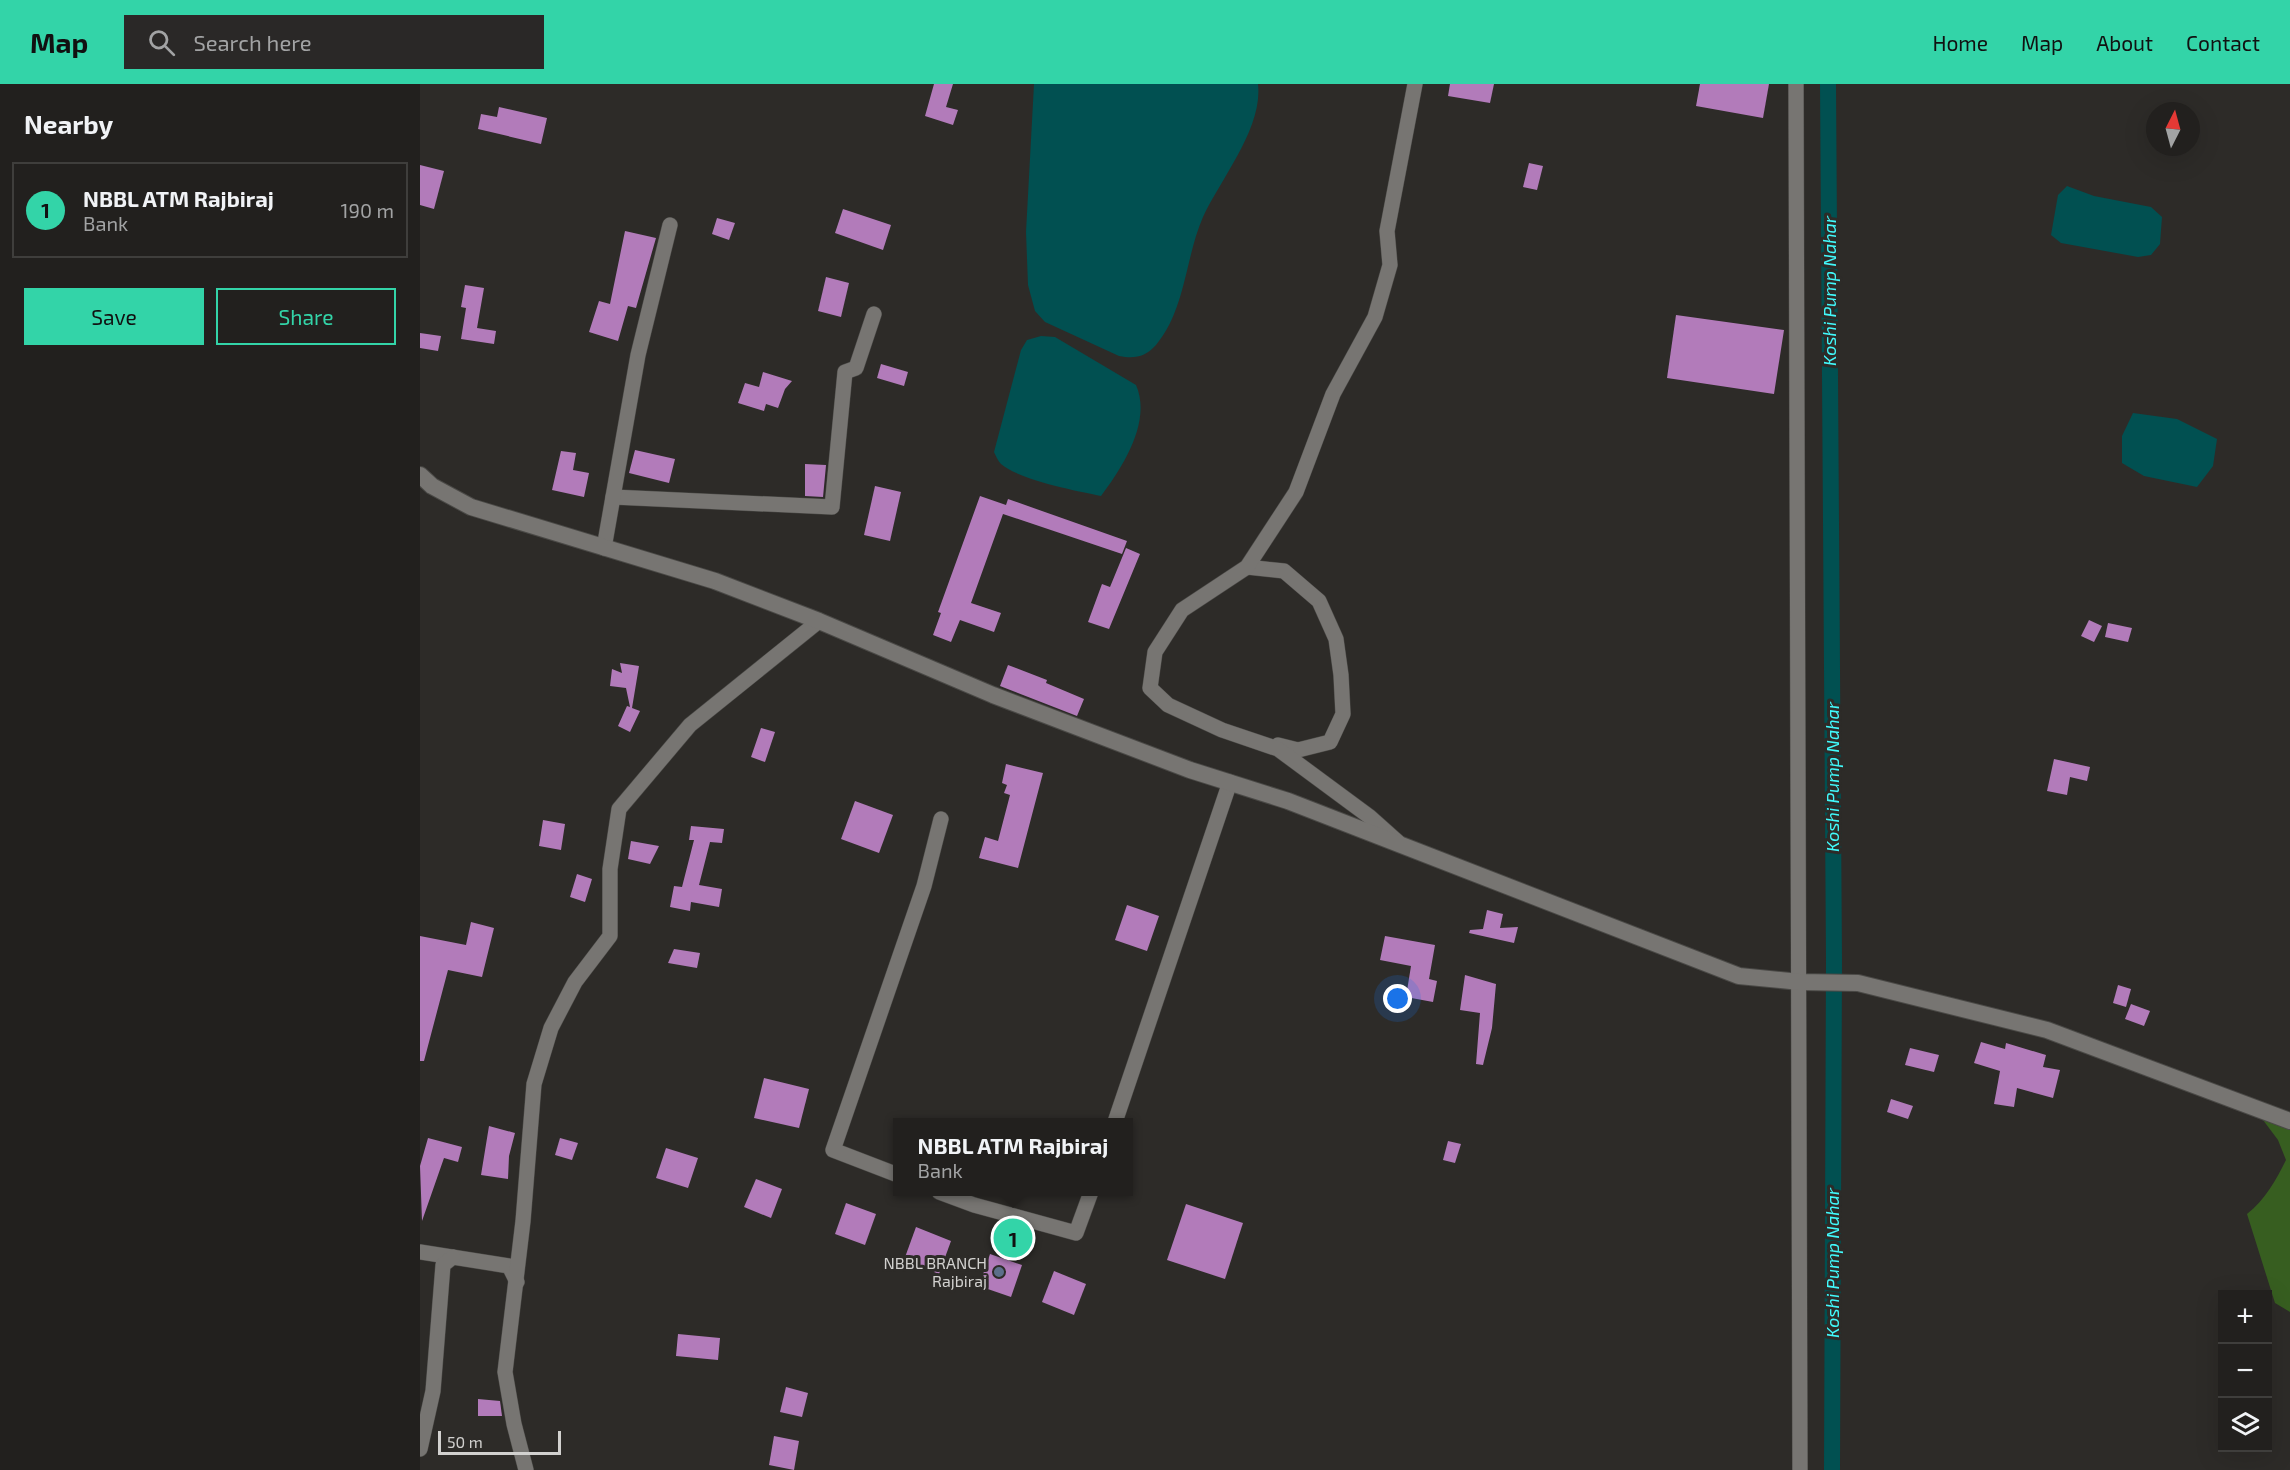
<!DOCTYPE html>
<html lang="en">
<head>
<meta charset="utf-8">
<style>
	:root { --surface:#22201e; --page:#2a2827; --text:#f1f3f6; --muted:#a2a3a4; --line:#3f3e3c; --accent:#33d4a8 }
	body { margin:0; font-family:"Exo 2",sans-serif; background:var(--page); color:var(--text) }
	.controls { position:absolute; right:18px; bottom:18px; display:grid; overflow:hidden; border-radius:0px; box-shadow:0 6px 24px #0002 }
	.controls button { width:54px; height:54px; display:grid; place-items:center; padding:0; border:0; border-bottom:2px solid var(--line); background:var(--surface); color:var(--text); font:30px sans-serif }
	.compass { position:absolute; left:1726px; top:18px; width:54px; height:54px; border-radius:50%; background:var(--surface); box-shadow:0 6px 24px #0002; rotate:6deg }
	.scale { position:absolute; left:18px; bottom:15px; width:123px; box-sizing:border-box; padding-left:6px; border:3px solid #d2d1cf; border-top:0; font-size:16px; line-height:21px; white-space:nowrap; color:#d2d1cf; -webkit-text-stroke:4px #2d2b28; paint-order:stroke }
	.you { position:absolute; left:978px; top:915px; width:21px; height:21px; margin:-15px; border:4px solid #fff; border-radius:50%; background:#1a73e8; box-shadow:0 0 0 9px #1a73e833 }
	.badge { display:grid; place-items:center; width:39px; height:39px; border-radius:50%; background:var(--accent); color:#111; font-size:20px; font-weight:700 }
	.pin { position:absolute; translate:-50% -50%; border:3px solid #fff; box-shadow:0 2px 6px #0006 }
	.popup { position:absolute; left:473px; top:1034px; width:240px; height:78px; box-sizing:border-box; display:grid; place-content:center; border-radius:0px; background:var(--surface); filter:drop-shadow(0 2px 4px #0005); font-size:20px; white-space:nowrap; color:var(--muted) }
	.popup b { font-size:22px; color:var(--text) }
	.popup::after { content:''; position:absolute; left:50%; top:100%; margin-left:-12px; border:12px solid transparent; border-top-color:var(--surface) }
	.list { margin:0; padding:0; list-style:none }
	h2 { display:flex; justify-content:space-between; align-items:center; height:78px; margin:0; padding:0 24px; font-size:26px }
	h2 small { font-size:20px; font-weight:400; color:var(--muted) }
	.list li { display:grid; grid-template-columns:39px 1fr auto; gap:18px; align-items:center; box-sizing:border-box; height:96px; margin:0 12px 12px; padding:0 12px; border:2px solid var(--line); border-radius:0px }
	.list b { display:block; font-size:22px; white-space:nowrap }
	.list p { margin:0; font-size:20px; white-space:nowrap; color:var(--muted) }
	.list em { font-size:20px; font-style:normal; color:var(--muted) }
	.actions { display:flex; gap:12px; padding:18px 24px }
	.actions a { flex:1; padding:14px 0; border:2px solid var(--accent); border-radius:0px; text-align:center; font-size:21px; color:var(--accent) }
	.actions .main { background:var(--accent); color:#111 }
	.icon { flex:none; width:33px; height:33px; fill:none; stroke:currentColor; stroke-width:2; stroke-linecap:round; stroke-linejoin:round }
	.map { position:relative; flex:none; width:1870px; height:1386px; overflow:hidden }
	header { display:flex; align-items:center; gap:36px; box-sizing:border-box; height:84px; padding:0 30px; background:var(--accent); color:#111 }
	header strong { font-size:28px }
	nav { display:flex; gap:33px; margin-inline-start:auto; font-size:21px }
	.search { width:420px; height:54px; background:var(--page); display:flex; align-items:center; gap:15px; box-sizing:border-box; padding:0 21px; border-radius:0px; color:var(--muted); font-size:22px }
	main { display:flex }
	aside { flex:1; background:var(--surface) }
	.map>svg:first-child { display:block }
	.green { fill:#375e20 }
	.water { fill:#015051 }
	.lines { fill:none; stroke-linecap:round; stroke-linejoin:round }
	.canal { stroke:#015051; stroke-width:16 }
	.building { fill:#b27bba }
	.minor-casing { stroke:#4a4946; stroke-width:16 }
	.tertiary-casing { stroke:#4a4946; stroke-width:18 }
	.minor { stroke:#777572; stroke-width:15 }
	.tertiary { stroke:#777572; stroke-width:16 }
	.service-dot { fill:#5c6f8a; stroke:#2d2b28; stroke-width:2 }
	.labels { text-anchor:middle; stroke-width:6; stroke-linejoin:round; paint-order:stroke }
	.poi-label { font-size:16px; fill:#d2d1cf; stroke:#2d2b28; text-anchor:end }
	.water-label { font-size:18px; font-style:italic; fill:#41f9fb; stroke:#2d2b28 }
</style>
</head>
<body>
<header>
<strong>Map</strong>
<div class="search"><svg class="icon" aria-label="search" viewBox="0 0 24 24"><circle cx="10" cy="10" r="6"/><path d="M15 15l6 6"/></svg>Search here</div>
<nav><a>Home</a><a>Map</a><a>About</a><a>Contact</a></nav>
</header>
<main>
<aside>
<h2>Nearby<small></small></h2>
<ul class="list">
<li><span class="badge">1</span><div><b>NBBL ATM Rajbiraj</b><p>Bank</p></div><em>190 m</em></li>
</ul>
<div class="actions"><a class="main">Save</a><a>Share</a></div>
</aside>
<div class="map">
<svg width="1870" height="1386" viewBox="0 0 1870 1386">
	<rect width="100%" height="100%" fill="#2d2b28"/>
	<path class="green" d="M1843,1036L1870,1042V1228L1855,1219L1827,1130C1845,1116 1856,1096 1866,1076L1858,1056Z"/>
	<g class="water">
		<path d="M614,0H838C843,44 801,94 783,133C765,174 766,225 736,261C725,273 715,275 699,272L625,238L615,227L608,201L606,148Z"/>
		<path d="M1647,102L1674,112L1731,123L1742,133L1740,160L1731,171L1718,173L1641,159L1631,151L1638,111Z"/>
		<path d="M621,252L635,253L716,301C732,337 703,383 681,412C657,407 599,396 581,380C578,377 576,372 574,368L601,266L607,256Z"/>
		<path d="M1713,329L1757,335L1797,355L1793,382L1777,403L1724,392L1702,379V352Z"/>
	</g>
	<g class="lines">
		<path class="canal" d="M1408,0L1414,877L1412,1386"/>
	</g>
	<g class="building">
		<path d="M514,0H533L526,23L538,26L533,41L505,32Z"/>
		<path d="M1030,0H1074L1070,19L1028,12Z"/>
		<path d="M1280,0H1349L1343,34L1276,22Z"/>
		<path d="M79,23L127,34L121,60L58,45L61,30L77,33Z"/>
		<path d="M1109,79L1123,82L1117,106L1103,103Z"/>
		<path d="M0,81L24,87L14,125L0,121Z"/>
		<path d="M423,125L471,141L463,166L415,149Z"/>
		<path d="M297,134L315,139L309,156L292,150Z"/>
		<path d="M205,147L236,154L216,224L208,222L198,257L169,248L179,217L190,220Z"/>
		<path d="M406,193L429,199L421,233L398,227Z"/>
		<path d="M45,201L64,204L57,244L76,247L74,260L41,255L46,224L41,223Z"/>
		<path d="M1256,231L1364,246L1354,310L1247,294Z"/>
		<path d="M0,249L21,252L18,267L0,264Z"/>
		<path d="M461,280L488,288L484,302L457,294Z"/>
		<path d="M343,288L372,297L365,305L358,324L346,320L344,327L318,319L325,299L339,303Z"/>
		<path d="M215,366L255,375L249,399L209,389Z"/>
		<path d="M141,367L156,369L153,386L169,389L164,413L132,406Z"/>
		<path d="M385,380L406,381L403,413L385,412Z"/>
		<path d="M455,402L481,408L470,457L444,451Z"/>
		<path d="M560,412L586,421L588,415L707,457L702,470L583,430L551,519L581,529L574,548L540,536L531,558L513,551L521,529L518,528Z"/>
		<path d="M706,464L720,470L689,545L668,538L682,500L690,503Z"/>
		<path d="M1669,536L1682,542L1674,558L1661,552Z"/>
		<path d="M1688,539L1712,544L1708,558L1685,553Z"/>
		<path d="M200,579L219,582L212,624L220,627L210,648L198,642L207,622L210,623L206,604L190,602L192,585L202,589Z"/>
		<path d="M588,581L627,596L626,599L664,615L657,632L580,602Z"/>
		<path d="M341,644L355,648L345,678L331,673Z"/>
		<path d="M1634,675L1670,683L1667,697L1650,693L1647,711L1627,707Z"/>
		<path d="M586,680L623,689L598,784L559,774L565,753L578,757L590,711L584,709L587,701L582,699Z"/>
		<path d="M435,717L473,731L459,769L421,755Z"/>
		<path d="M123,736L145,740L141,766L119,762Z"/>
		<path d="M271,742L304,745L302,759L290,758L279,801L302,805L299,823L271,818L270,827L250,823L254,802L262,803L274,756H269Z"/>
		<path d="M211,757L239,762L230,780L208,775Z"/>
		<path d="M157,790L172,795L165,818L150,813Z"/>
		<path d="M707,821L739,832L727,867L695,856Z"/>
		<path d="M1067,826L1083,830L1080,844L1098,843L1094,859L1049,849L1050,846L1063,845Z"/>
		<path d="M51,838L74,844L62,893L28,886L4,977H0V852L46,861Z"/>
		<path d="M965,852L1015,861L1009,895L1017,897L1013,918L986,913L991,882L960,876Z"/>
		<path d="M254,865L280,869L277,884L248,879Z"/>
		<path d="M1045,891L1076,900L1072,944L1063,981L1056,980L1060,929L1040,926Z"/>
		<path d="M1698,901L1711,905L1706,923L1693,919Z"/>
		<path d="M1711,920L1730,927L1724,942L1705,935Z"/>
		<path d="M1561,958L1585,965L1586,959L1626,971L1623,983L1640,986L1633,1014L1597,1004L1594,1023L1574,1020L1580,987L1554,979Z"/>
		<path d="M1490,964L1519,971L1514,988L1485,981Z"/>
		<path d="M344,994L389,1005L379,1044L334,1034Z"/>
		<path d="M1471,1015L1493,1022L1488,1035L1467,1028Z"/>
		<path d="M69,1042L95,1049L89,1072L88,1095L61,1091Z"/>
		<path d="M8,1054L42,1063L38,1078L24,1074L2,1137L0,1082Z"/>
		<path d="M140,1054L158,1059L152,1076L135,1071Z"/>
		<path d="M1028,1057L1041,1060L1035,1079L1023,1076Z"/>
		<path d="M246,1064L278,1074L268,1104L236,1094Z"/>
		<path d="M336,1095L362,1105L351,1134L324,1123Z"/>
		<path d="M426,1119L456,1130L445,1161L415,1150Z"/>
		<path d="M766,1120L823,1139L805,1195L747,1176Z"/>
		<path d="M496,1143L531,1157L519,1190L484,1176Z"/>
		<path d="M570,1170L602,1181L591,1213L559,1202Z"/>
		<path d="M634,1187L666,1200L654,1231L622,1218Z"/>
		<path d="M258,1250L300,1254L298,1276L256,1272Z"/>
		<path d="M366,1303L388,1309L382,1333L360,1328Z"/>
		<path d="M58,1315L80,1317L82,1332H58Z"/>
		<path d="M354,1352L379,1357L374,1386L349,1381Z"/>
	</g>
	<g class="lines">
		<defs>
			<g id="minor">
				<path d="M1376,0L1380,1386"/>
				<path d="M193,413L412,423L425,288L436,284L454,230"/>
				<path d="M184,464L218,271L250,141"/>
				<path d="M827,483L864,487L899,517L916,555L921,591L923,630L910,658L878,666L858,661"/>
				<path d="M978,758L950,733L858,665L802,646L748,621L730,604L735,568L762,526L827,483L876,408L913,310L955,233L970,181L967,147L995,0"/>
				<path d="M695,1038L810,698"/>
				<path d="M478,1091L413,1066L504,802L521,735"/>
				<path d="M519,1108L554,1121L656,1149L671,1108"/>
				<path d="M0,1168L89,1182L97,1198"/>
				<path d="M0,1365L13,1307L23,1181L33,1173"/>
				<path d="M106,1386L94,1340L85,1288L103,1137L114,1000L131,944L155,898L190,852V785L199,725L270,641L399,537"/>
			</g>
			<path id="tertiary" d="M0,391L12,402L51,423L295,497L399,537L573,611L770,686L868,717L1319,892L1380,898L1438,899L1627,946L1870,1037"/>
		</defs>
		<use href="#minor" class="minor-casing"/>
		<use href="#tertiary" class="tertiary-casing"/>
		<use href="#minor" class="minor"/>
		<use href="#tertiary" class="tertiary"/>
	</g>
	<circle class="service-dot" cx="579" cy="1188" r="6"/>
	<g class="labels">
		<g class="poi-label">
			<text x="567" y="1185">NBBL BRANCH<tspan x="567" dy="18">Rajbiraj</tspan></text>
		</g>
		<g class="water-label">
			<text transform="translate(1410 207) rotate(-90)" y="6">Koshi Pump Nahar</text>
			<text transform="translate(1413 693) rotate(-90)" y="6">Koshi Pump Nahar</text>
			<text transform="translate(1413 1179) rotate(-90)" y="6">Koshi Pump Nahar</text>
		</g>
	</g>
</svg>
<div class="controls">
<button>+</button>
<button>−</button>
<button><svg class="icon" aria-label="layers" viewBox="0 0 24 24"><path d="M12 4l9 5-9 5-9-5zM3 14l9 5 9-5"/></svg></button>
</div>
<svg class="compass" viewBox="-18 -18 36 36"><path d="M0-13l5 13h-10z" fill="#e53935"/><path d="M0 13l5-13h-10z" fill="#a2a3a4"/></svg>
<div class="scale">50 m</div>
<div class="you"></div>
<div class="pin badge" style="left:593px;top:1154px">1</div>
<div class="popup"><b>NBBL ATM Rajbiraj</b>Bank</div>
</div>
</main>
</body>
</html>
